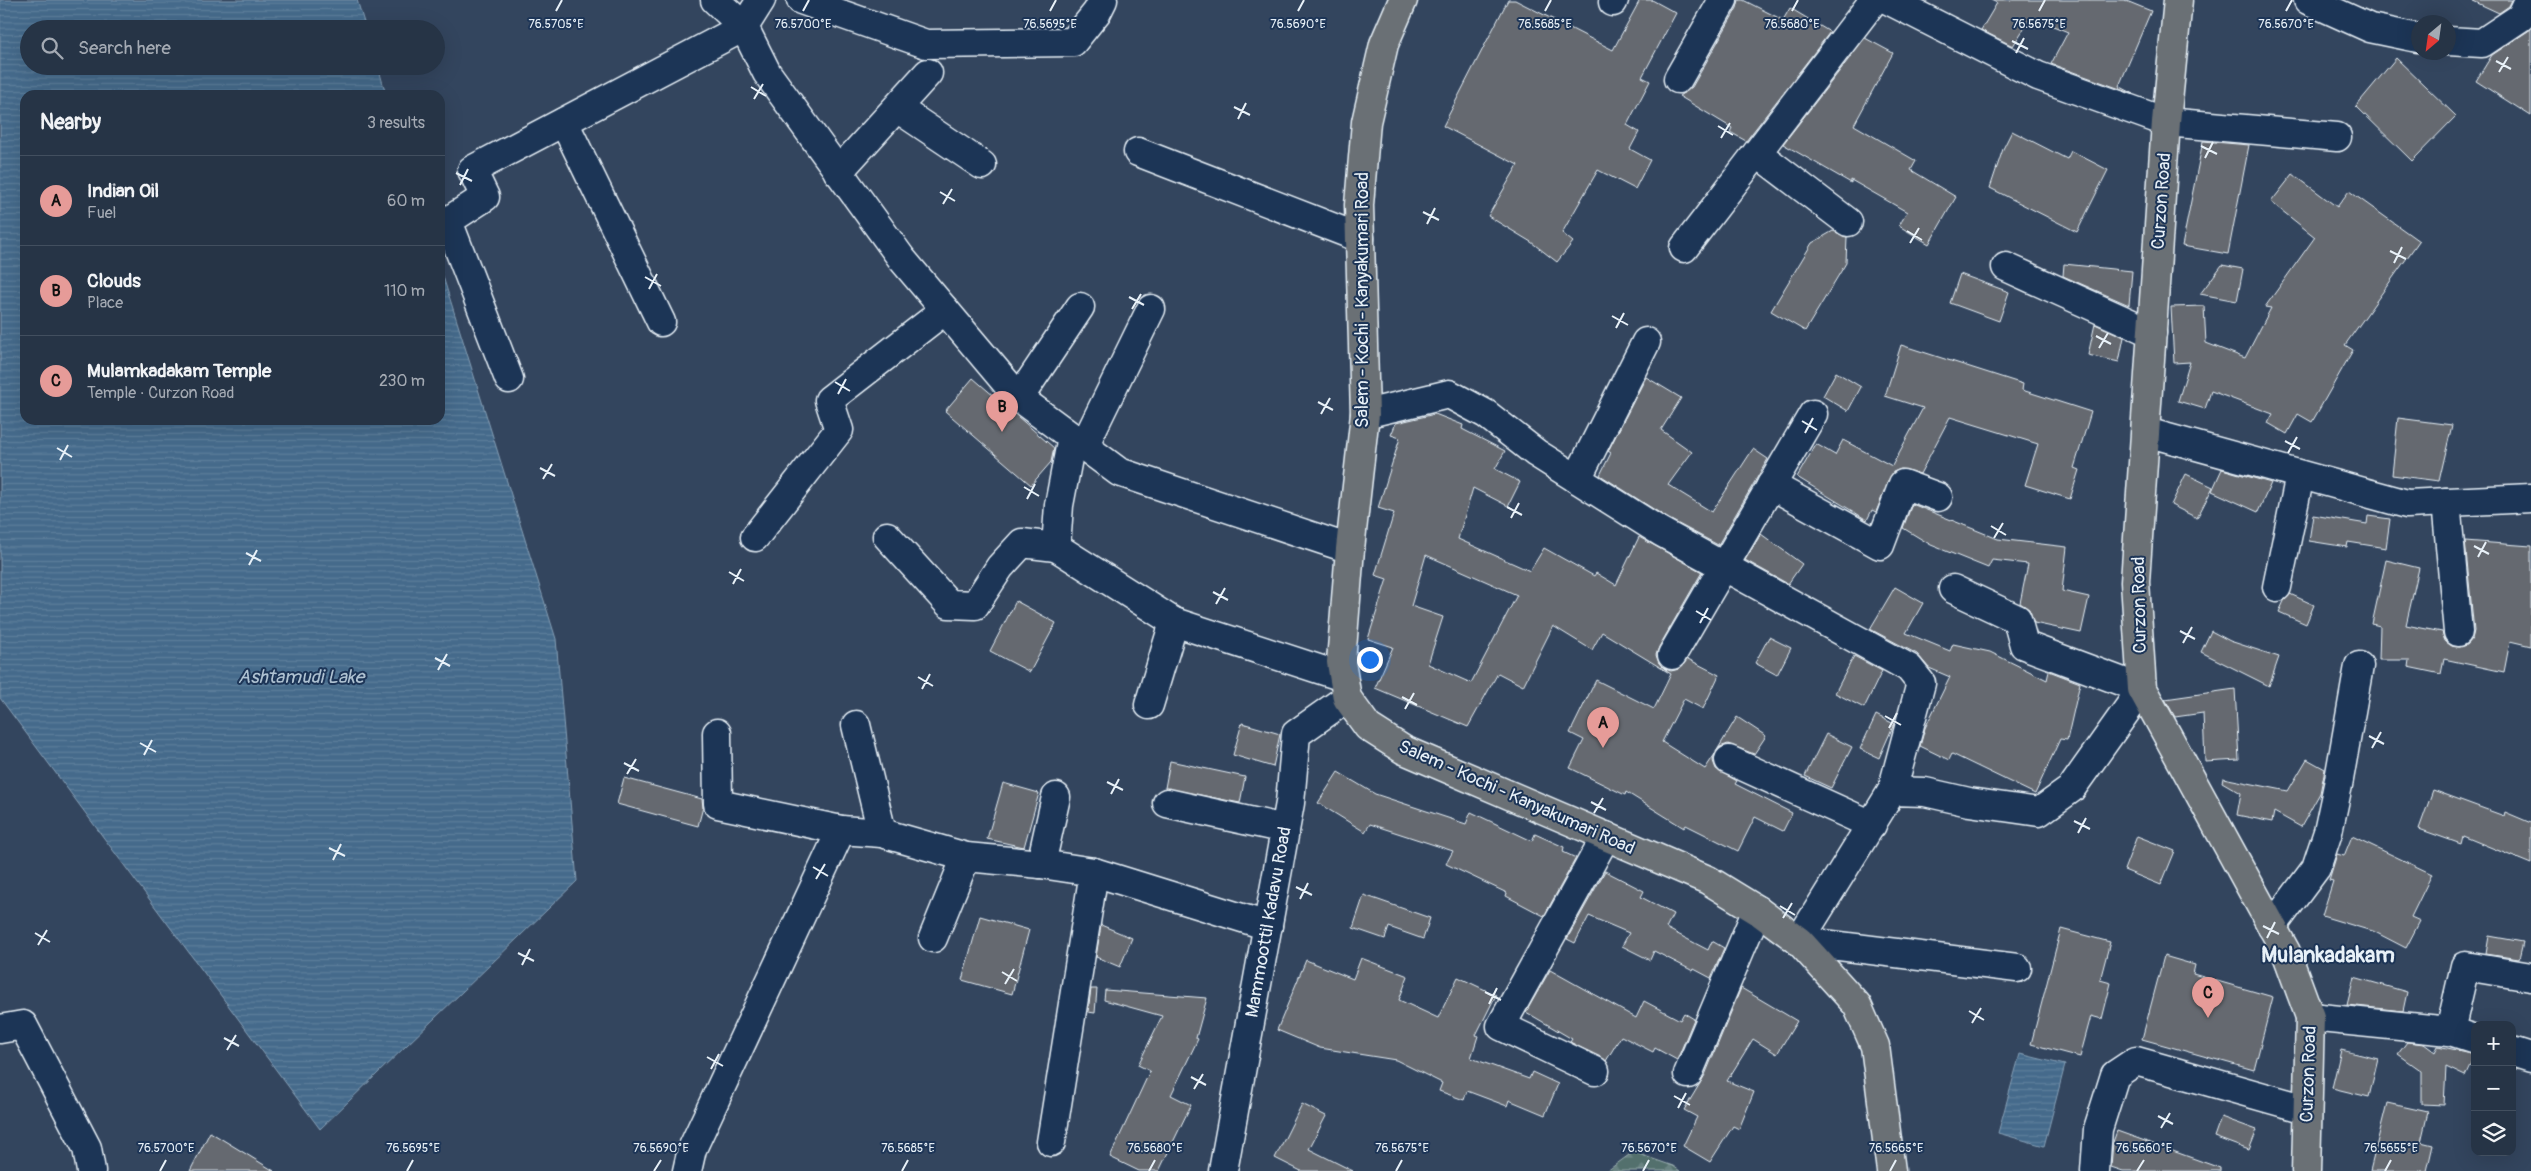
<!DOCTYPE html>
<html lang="en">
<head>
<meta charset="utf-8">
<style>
	:root { --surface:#263446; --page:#323f51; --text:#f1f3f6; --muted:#a4aab3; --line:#424f5f; --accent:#e69b98 }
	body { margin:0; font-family:Pangolin,sans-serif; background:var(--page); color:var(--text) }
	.controls { position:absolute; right:15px; bottom:15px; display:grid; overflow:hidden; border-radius:10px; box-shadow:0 5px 20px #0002 }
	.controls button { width:45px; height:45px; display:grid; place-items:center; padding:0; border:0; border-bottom:1px solid var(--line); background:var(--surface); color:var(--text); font:25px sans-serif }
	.compass { position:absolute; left:2411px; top:15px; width:45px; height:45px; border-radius:50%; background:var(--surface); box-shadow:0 5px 20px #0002; rotate:209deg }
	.you { position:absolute; left:1369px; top:659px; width:18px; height:18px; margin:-12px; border:4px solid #fff; border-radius:50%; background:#1a73e8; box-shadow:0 0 0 8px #1a73e833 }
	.badge { display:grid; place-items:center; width:32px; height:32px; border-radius:50%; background:var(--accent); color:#111; font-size:16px; font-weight:700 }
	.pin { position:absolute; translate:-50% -41px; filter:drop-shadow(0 1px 2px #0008) }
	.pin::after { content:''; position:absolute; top:26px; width:18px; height:15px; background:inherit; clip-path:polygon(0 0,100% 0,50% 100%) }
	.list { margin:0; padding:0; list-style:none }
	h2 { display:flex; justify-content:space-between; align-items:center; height:65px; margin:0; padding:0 20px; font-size:21px }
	h2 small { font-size:16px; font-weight:400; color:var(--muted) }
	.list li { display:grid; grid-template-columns:32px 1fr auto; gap:15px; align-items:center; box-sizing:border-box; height:90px; padding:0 20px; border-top:1px solid var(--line) }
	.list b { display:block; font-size:19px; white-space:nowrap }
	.list p { margin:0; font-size:16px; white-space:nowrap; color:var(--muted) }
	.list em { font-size:16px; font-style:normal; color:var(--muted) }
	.icon { flex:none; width:28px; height:28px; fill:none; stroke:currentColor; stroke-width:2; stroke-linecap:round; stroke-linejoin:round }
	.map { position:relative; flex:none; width:2531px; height:1171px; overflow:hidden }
	.search { position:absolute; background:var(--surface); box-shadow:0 5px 20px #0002; left:20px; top:20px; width:425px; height:55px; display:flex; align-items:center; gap:12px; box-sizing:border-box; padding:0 18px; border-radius:28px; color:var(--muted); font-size:19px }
	.panel { position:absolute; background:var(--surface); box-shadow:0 5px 20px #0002; left:20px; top:90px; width:425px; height:335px; border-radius:15px }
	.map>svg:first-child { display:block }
	.forest { fill:url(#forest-firs); stroke:#9db0b2 }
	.water { fill:url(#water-rules); stroke:#86a0b7 }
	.building { fill:#65696f; stroke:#e8f1f8; fill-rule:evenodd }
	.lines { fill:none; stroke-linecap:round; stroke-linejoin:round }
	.minor-casing { stroke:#e8f1f8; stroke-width:31 }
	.major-casing { stroke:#e8f1f8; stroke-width:31 }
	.minor { stroke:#1d3557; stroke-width:28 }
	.major { stroke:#6a7074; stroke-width:28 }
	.ticks { fill:none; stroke:#e8f1f8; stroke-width:2 }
	.labels { text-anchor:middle; stroke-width:4; stroke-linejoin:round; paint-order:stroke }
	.street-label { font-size:18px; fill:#e8f1f8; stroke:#1d3557 }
	.water-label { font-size:19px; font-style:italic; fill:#afc2d2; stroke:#1d3557 }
	.district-label { font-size:22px; font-weight:bold; fill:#e8f1f8; stroke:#1d3557 }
	.ticks-label { font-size:12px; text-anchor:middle; fill:#e8f1f8; stroke:#1d3557; stroke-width:4; stroke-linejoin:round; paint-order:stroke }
</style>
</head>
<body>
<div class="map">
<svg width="2531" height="1171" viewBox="0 0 2531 1171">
	<defs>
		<pattern id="forest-firs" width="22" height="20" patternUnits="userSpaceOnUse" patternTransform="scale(1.25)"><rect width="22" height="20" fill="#526f6d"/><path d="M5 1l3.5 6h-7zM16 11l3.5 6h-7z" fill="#6b8483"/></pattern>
		<pattern id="water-rules" width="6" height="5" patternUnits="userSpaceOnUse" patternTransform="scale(1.25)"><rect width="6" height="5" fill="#446a8b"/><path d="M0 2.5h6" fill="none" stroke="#5f809c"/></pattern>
	</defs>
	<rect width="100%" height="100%" fill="#33455e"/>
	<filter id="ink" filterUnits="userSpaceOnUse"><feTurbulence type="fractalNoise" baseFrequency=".02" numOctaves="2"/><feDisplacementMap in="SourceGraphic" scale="10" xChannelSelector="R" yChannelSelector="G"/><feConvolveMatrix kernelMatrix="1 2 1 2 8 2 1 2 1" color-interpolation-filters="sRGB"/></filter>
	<g filter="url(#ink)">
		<path class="forest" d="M1633,1152L1673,1166L1680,1171H1607Z"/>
		<g class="water">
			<path d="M0,0H357L366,29H29V66H378L386,95H25V420H440V267L556,639L577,881L320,1129L0,698Z"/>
			<path d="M2020,1054L2065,1065L2044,1146L1998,1133Z"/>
		</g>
		<g class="building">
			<path d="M1508,0H1515L1613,50L1640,0H1652L1676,13L1642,77L1650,81L1627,125L1639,132L1630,149L1650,160L1635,189L1598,170L1562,233L1573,242L1557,262L1531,242L1488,216L1518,165L1443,126Z"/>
			<path d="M1739,0H1743L1783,20L1790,8L1830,32L1746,141L1730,132L1732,128L1679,96L1692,87L1737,8Z"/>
			<path d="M1991,0H2124L2151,11L2119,86L2134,94L2051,64L2068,32L2031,17L2013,46L1981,30L1997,3Z"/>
			<path d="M2471,0H2512L2509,6L2499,13Z"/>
			<path d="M2531,29V116L2476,81L2492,55Z"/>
			<path d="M1865,38L1893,53L1854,125L1916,161L1911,170L1956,197L1929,244L1899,226L1907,212L1851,180V183L1783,144Z"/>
			<path d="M2396,58L2456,116L2412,161L2356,106Z"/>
			<path d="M2012,131L2067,159L2071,151L2108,170L2077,232L1990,188L2003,149Z"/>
			<path d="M2203,141L2249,145L2228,254L2182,246Z"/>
			<path d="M2293,174L2337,207L2349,191L2419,241L2345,345L2353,350L2312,422L2298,414L2287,434L2268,423L2273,414L2211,391L2205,409L2178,401L2190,362L2174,363L2171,307L2204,306L2206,343L2245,358L2271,308L2265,307L2315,237L2271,202Z"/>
			<path d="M1833,231L1847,237L1846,263L1805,331L1771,311L1812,243Z"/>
			<path d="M2064,264L2132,271L2129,305L2063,276Z"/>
			<path d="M2222,265L2243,269L2237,301L2200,294Z"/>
			<path d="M1960,274L2009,292L1999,321L1950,303Z"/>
			<path d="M2095,324L2124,337L2119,362L2088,355Z"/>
			<path d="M1901,345L2023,384L2022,390L2091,412L2074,468L2079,470L2070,499L2025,485L2038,444L1950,417L1920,474L1901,469L1893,472L1876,512L1872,510L1867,520L1797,477L1816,444L1835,455L1843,440L1892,466L1923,408L1885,396Z"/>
			<path d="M1836,372L1861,387L1848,411L1823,396Z"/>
			<path d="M1646,377L1681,398L1661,430L1692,452L1668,485L1712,512L1753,449L1768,459L1718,545L1669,519L1600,475L1611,453L1608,451Z"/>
			<path d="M973,378L1054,448L1051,462L1031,485L945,411Z"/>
			<path d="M1435,414L1463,425L1462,429L1505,451L1495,469L1520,482L1508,506L1473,488L1458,539L1530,571L1544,548L1594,576L1596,573L1616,585L1639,537L1702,572L1659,647L1656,655L1659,663L1665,669L1671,671L1679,669L1688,659L1719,675L1703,709L1684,699L1662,742L1705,769L1715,754L1713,761L1716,769L1737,781L1735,784L1792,813L1783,831L1755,817L1738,851L1686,825L1684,828L1626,792L1625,795L1570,768L1584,740L1570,733L1596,680L1654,709L1671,674L1602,632L1592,650L1553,626L1523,686L1498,673L1468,727L1375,688L1393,647L1368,639L1387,579L1375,575L1394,513L1378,508L1400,438L1391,435L1396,423ZM1426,555L1517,595L1471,683L1428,664L1443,617L1411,606Z"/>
			<path d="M2398,418L2452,425L2439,481L2392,475Z"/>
			<path d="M2222,469L2271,483L2258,512L2212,491Z"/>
			<path d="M2186,474L2213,487L2197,518L2171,505Z"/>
			<path d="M1912,504L1998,539L2067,547L2062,591L2089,597L2081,633L2034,623L2029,609L2020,603L2028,564L1992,560L1988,568L1931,545L1903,528Z"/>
			<path d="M2313,515L2367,524L2368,516L2390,519L2386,548L2348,542L2347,547L2309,541Z"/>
			<path d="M1761,534L1802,564L1788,584L1745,560Z"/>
			<path d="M2465,541L2531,546V646L2510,641L2504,672L2444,659L2441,674L2408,667L2409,660H2379L2380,626L2372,624L2386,560L2419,568L2406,625L2442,632L2445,641L2452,646L2460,647L2467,645L2472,639L2474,631Z"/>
			<path d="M1895,587L1923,603L1906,633L1950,651L1953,644L1990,652L2047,680L2049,671L2080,683L2067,740L2060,739L2035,794L1952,754L1949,760L1920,746L1925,728L1950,677L1929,668L1917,654L1870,629Z"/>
			<path d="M2290,594L2314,605L2306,624L2279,612L2284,601Z"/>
			<path d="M1016,601L1056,623L1030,672L990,651Z"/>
			<path d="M2211,631L2230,641L2279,657L2269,686L2201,652Z"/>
			<path d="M1769,637L1791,648L1777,675L1755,663Z"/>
			<path d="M1854,656L1882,671L1864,708L1835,693Z"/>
			<path d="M2235,689L2239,760L2205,762L2203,713L2175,717L2165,699Z"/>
			<path d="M1876,715L1894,724L1879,758L1860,749Z"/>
			<path d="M1737,717L1766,736L1754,754L1728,744L1720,747L1716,752Z"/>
			<path d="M1242,723L1280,734L1273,767L1233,755Z"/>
			<path d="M1826,734L1852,747L1831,788L1805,776Z"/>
			<path d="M2307,759L2325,769L2320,793L2301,827L2274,812L2272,822L2237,815L2241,793L2222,782L2223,778L2288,791Z"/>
			<path d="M1170,761L1245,777L1240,803L1165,788Z"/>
			<path d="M1338,772L1375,794L1466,824L1471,812L1532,841L1535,834L1564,847L1563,852L1576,858L1544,916L1506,896L1507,893L1446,864L1453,851L1370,824L1365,832L1318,803Z"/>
			<path d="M624,778L702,799L703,807L698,826L617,804Z"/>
			<path d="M1003,783L1039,793L1024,847L987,839Z"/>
			<path d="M2433,790L2504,816L2505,812L2531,823V864L2463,836L2461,844L2419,829Z"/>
			<path d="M2137,836L2175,851L2161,885L2124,870Z"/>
			<path d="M2352,836L2432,874L2411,917L2420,921L2406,948L2375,932L2322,916L2333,881L2329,880L2337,854L2344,856Z"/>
			<path d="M1605,871L1644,891L1641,897L1673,914L1666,928L1708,950L1712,941L1724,948L1711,978L1694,969L1693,971L1654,951L1650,960L1622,946L1629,933L1589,916L1575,943L1567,939Z"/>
			<path d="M1364,895L1430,918L1423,939L1389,927L1385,939L1353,928Z"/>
			<path d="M980,916L1029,930L1012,994L962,980Z"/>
			<path d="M1101,925L1132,938L1120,967L1096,957Z"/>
			<path d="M2061,929L2110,942L2100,980L2111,983L2102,1019L2091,1016L2080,1057L2031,1044Z"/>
			<path d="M2489,936L2523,942L2519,959L2486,954Z"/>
			<path d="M2164,956L2195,965L2193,974L2273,997L2254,1070L2142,1039Z"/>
			<path d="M1361,958L1408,976L1399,1000L1438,1018L1458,977L1496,995L1476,1035L1478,1036L1471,1058L1529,1079L1532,1072L1558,1084L1545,1115L1509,1100L1507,1106L1467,1091L1464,1100L1439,1091L1442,1083L1396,1060L1320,1048L1277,1030L1306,960L1353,979Z"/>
			<path d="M1550,970L1636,1018L1644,1001L1680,1020L1684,1013L1694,1019L1677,1060L1655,1048L1653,1052L1621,1036L1606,1061L1570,1042L1572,1039L1526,1012Z"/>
			<path d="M2354,977L2407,992L2403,1011L2347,1005Z"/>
			<path d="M1741,988L1797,1021L1777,1054L1753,1039L1727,1081L1754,1092L1739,1129L1733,1126L1710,1162L1683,1146L1697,1117L1684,1110L1705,1075Z"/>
			<path d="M1091,989H1097L1095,1013L1088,1012Z"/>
			<path d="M1105,990L1207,998L1196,1038L1198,1039L1171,1095L1191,1105L1159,1171H1139L1110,1157L1150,1071L1138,1065L1162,1016L1104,1000Z"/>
			<path d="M2407,1042L2424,1044L2435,1052L2438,1046L2475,1054L2465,1076L2446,1067L2444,1105L2422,1104V1071L2398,1054Z"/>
			<path d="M2341,1050L2378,1059L2369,1097L2332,1088Z"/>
			<path d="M2387,1103L2428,1112L2421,1142L2433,1145L2427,1171H2370Z"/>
			<path d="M1302,1104L1326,1116L1309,1149L1353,1171H1301L1275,1158Z"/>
			<path d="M2221,1117L2257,1130L2249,1150L2214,1137Z"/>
			<path d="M2117,1131L2220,1168V1171H2123L2111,1167L2113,1142Z"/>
			<path d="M210,1132L274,1171H190Z"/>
		</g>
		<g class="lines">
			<defs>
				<g id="minor">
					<path d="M761,0L744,27L767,73L902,259L1019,398L1119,472L1350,549"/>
					<path d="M801,0L926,44L1073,42L1097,12L1103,0"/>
					<path d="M1888,0L2038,76L2166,122L2337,137"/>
					<path d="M2308,0L2370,28L2418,38"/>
					<path d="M1613,2L1614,0"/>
					<path d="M2448,41L2482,43L2521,17L2529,0"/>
					<path d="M1678,79L1723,0"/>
					<path d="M897,108L982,165"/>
					<path d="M564,122L661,322"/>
					<path d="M1138,152L1360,238"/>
					<path d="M1757,153L1848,222"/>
					<path d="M838,172L928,73"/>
					<path d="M1684,248L1874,0"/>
					<path d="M2006,267L2152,333"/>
					<path d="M509,379L448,221L485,197L472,170L744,27L715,0"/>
					<path d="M1019,398L1080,307"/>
					<path d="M1365,414L1449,394L1486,414L1536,453L1661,532L1909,668L1921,683L1892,791"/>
					<path d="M2146,432L2407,504L2531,498"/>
					<path d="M1072,437L1059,505L1056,547L1174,622L1343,677"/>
					<path d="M1084,446L1151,309"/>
					<path d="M1577,479L1646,342"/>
					<path d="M1771,485L1880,545L1903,484L1938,497"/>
					<path d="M2446,502L2458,632"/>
					<path d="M887,536L949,604L975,605L1000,567L1022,543L1056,547"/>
					<path d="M755,537L839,430L829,400L945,310"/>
					<path d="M2277,587L2300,475"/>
					<path d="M1953,589L2017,619L2024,645L2142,689L2071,789L2039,812L1969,802L1925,792L1892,791L1799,941L2017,968"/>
					<path d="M1672,655L1813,414"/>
					<path d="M1149,705L1174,622"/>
					<path d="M856,725L882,833"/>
					<path d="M717,733L718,804L841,830"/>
					<path d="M1729,760L1872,825"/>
					<path d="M1167,803L1285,829"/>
					<path d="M1041,864L1056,797"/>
					<path d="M2272,927L2316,868L2328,832L2338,785L2359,666"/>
					<path d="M933,938L966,857"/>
					<path d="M2310,1017L2450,1031L2475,1039"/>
					<path d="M0,1029L23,1025L87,1148L91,1171"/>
					<path d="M2450,1031L2465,966L2531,977"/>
					<path d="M2512,1052L2531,1058"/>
					<path d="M1595,1071L1501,1026L1606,836"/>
					<path d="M1688,1074L1757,910"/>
					<path d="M1051,1142L1094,872"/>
					<path d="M687,1171L692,1149L841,830L882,833L966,857L1041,864L1094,872L1268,926"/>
					<path d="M1223,1171L1290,803L1296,734L1347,698"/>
					<path d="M2095,1171L2098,1129L2115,1075L2136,1061L2306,1109"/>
				</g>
				<g id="major">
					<path d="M1403,0L1384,44L1366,122L1359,205L1365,414L1350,549L1341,662L1347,698L1368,727L1404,750L1708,880L1757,910L1799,941L1857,1005L1875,1046L1891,1171"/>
					<path d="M2178,0L2166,122L2135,582L2142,689L2286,952L2310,1017L2306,1171"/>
				</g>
			</defs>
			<use href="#minor" class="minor-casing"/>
			<use href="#major" class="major-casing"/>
			<use href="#minor" class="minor"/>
			<use href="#major" class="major"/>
		</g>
	</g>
	<path class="ticks" d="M556,11L562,0M803,11L809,0M1050,11L1056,0M1298,11L1304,0M1545,11L1551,0M1792,11L1798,0M2039,11L2045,0M2286,11L2292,0M2012,41L2028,49M2016,53L2024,38M2496,61L2511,69M2499,72L2508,57M751,87L766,96M754,99L763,84M1234,107L1250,115M1238,119L1246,103M1718,126L1733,135M1721,138L1730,123M2201,146L2217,154M2205,158L2213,142M456,173L472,181M460,185L468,169M940,192L955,201M943,204L952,189M1423,212L1439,220M1427,224L1435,208M1907,231L1922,240M1910,243L1919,228M2390,251L2406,259M2394,263L2402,247M645,277L661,286M649,289L657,274M1129,297L1144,305M1132,309L1141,294M1612,316L1628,325M1616,328L1624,313M2096,336L2111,344M2099,348L2108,333M835,382L850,391M838,394L846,379M1318,402L1333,410M1321,414L1330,398M1802,421L1817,430M1805,433L1813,418M2285,441L2300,449M57,448L72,457M2288,453L2297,437M60,460L68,445M540,468L555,476M543,479L552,464M1024,487L1039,496M1027,499L1035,484M1507,507L1522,515M1511,518L1519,503M1991,526L2006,535M1994,538L2003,523M2474,546L2489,554M246,553L261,561M2478,557L2486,542M249,565L257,550M729,572L744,581M733,584L741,569M1213,592L1228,600M1216,604L1225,588M1696,611L1711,620M1700,623L1708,608M2180,631L2195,639M2183,643L2192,627M435,658L450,666M438,670L447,654M918,677L933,686M922,689L930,674M1402,697L1417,705M1405,709L1414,693M1885,716L1901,725M1889,728L1897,713M2369,736L2384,744M140,743L156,752M2372,748L2381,732M144,755L152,740M624,763L639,771M627,774L636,759M1107,782L1123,790M1111,794L1119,779M1591,802L1606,810M1594,813L1603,798M2074,821L2090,829M2078,833L2086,818M329,848L345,856M333,860L341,844M813,867L828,876M816,879L825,864M1296,887L1312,895M1300,899L1308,883M1780,906L1795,915M1783,918L1792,903M2263,926L2279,934M35,933L50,942M2267,938L2275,922M38,945L47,930M518,953L534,961M522,965L530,949M1002,972L1017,981M1005,984L1014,969M1485,992L1501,1000M1489,1004L1497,988M1969,1011L1984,1020M1972,1023L1981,1008M224,1038L239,1046M227,1050L236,1035M707,1057L723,1066M711,1069L719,1054M1191,1077L1206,1085M1194,1089L1203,1074M1674,1096L1690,1105M1678,1108L1686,1093M2158,1116L2173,1124M2161,1128L2170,1113M160,1171L166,1160M407,1171L413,1160M654,1171L661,1160M902,1171L908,1160M1149,1171L1155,1160M1396,1171L1402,1160M1643,1171L1649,1160M1890,1171L1896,1160M2137,1171L2144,1160M2385,1171L2391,1160"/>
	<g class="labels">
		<g class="street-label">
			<text transform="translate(2161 201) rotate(-86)" y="6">Curzon Road</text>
			<text transform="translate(1362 300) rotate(-90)" y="6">Salem - Kochi - Kanyakumari Road</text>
			<text transform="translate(2139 605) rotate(-91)" y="6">Curzon Road</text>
			<text transform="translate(1517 797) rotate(24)" y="6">Salem - Kochi - Kanyakumari Road</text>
			<text transform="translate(1268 922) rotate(-80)" y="6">Mammoottil Kadavu Road</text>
			<text transform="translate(2308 1074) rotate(-88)" y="6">Curzon Road</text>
		</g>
		<g class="water-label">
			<text x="301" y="683">Ashtamudi Lake</text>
		</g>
		<g class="district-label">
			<text x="2328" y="962">Mulankadakam</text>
		</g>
	</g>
	<g class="ticks-label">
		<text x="556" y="28">76.5705°E</text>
		<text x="803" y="28">76.5700°E</text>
		<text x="1050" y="28">76.5695°E</text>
		<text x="1298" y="28">76.5690°E</text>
		<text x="1545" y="28">76.5685°E</text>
		<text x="1792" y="28">76.5680°E</text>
		<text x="2039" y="28">76.5675°E</text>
		<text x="2286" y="28">76.5670°E</text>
		<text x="166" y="1152">76.5700°E</text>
		<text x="413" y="1152">76.5695°E</text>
		<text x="661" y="1152">76.5690°E</text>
		<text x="908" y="1152">76.5685°E</text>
		<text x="1155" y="1152">76.5680°E</text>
		<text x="1402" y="1152">76.5675°E</text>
		<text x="1649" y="1152">76.5670°E</text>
		<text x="1896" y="1152">76.5665°E</text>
		<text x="2144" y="1152">76.5660°E</text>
		<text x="2391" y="1152">76.5655°E</text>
	</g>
</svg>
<div class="controls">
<button>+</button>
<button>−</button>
<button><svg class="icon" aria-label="layers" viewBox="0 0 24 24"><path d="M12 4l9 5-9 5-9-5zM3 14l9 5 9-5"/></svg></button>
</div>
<svg class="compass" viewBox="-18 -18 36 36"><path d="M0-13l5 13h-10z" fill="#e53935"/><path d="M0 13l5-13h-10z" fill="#a4aab3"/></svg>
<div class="you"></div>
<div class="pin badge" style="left:1603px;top:748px">A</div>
<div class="pin badge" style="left:1002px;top:432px">B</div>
<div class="pin badge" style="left:2208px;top:1018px">C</div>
<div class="search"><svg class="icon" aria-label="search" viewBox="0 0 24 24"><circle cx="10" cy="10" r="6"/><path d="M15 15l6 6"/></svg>Search here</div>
<section class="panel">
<h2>Nearby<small>3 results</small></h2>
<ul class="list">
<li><span class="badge">A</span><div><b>Indian Oil</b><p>Fuel</p></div><em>60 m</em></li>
<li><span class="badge">B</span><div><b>Clouds</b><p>Place</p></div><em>110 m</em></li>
<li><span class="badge">C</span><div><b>Mulamkadakam Temple</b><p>Temple · Curzon Road</p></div><em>230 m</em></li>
</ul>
</section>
</div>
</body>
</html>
